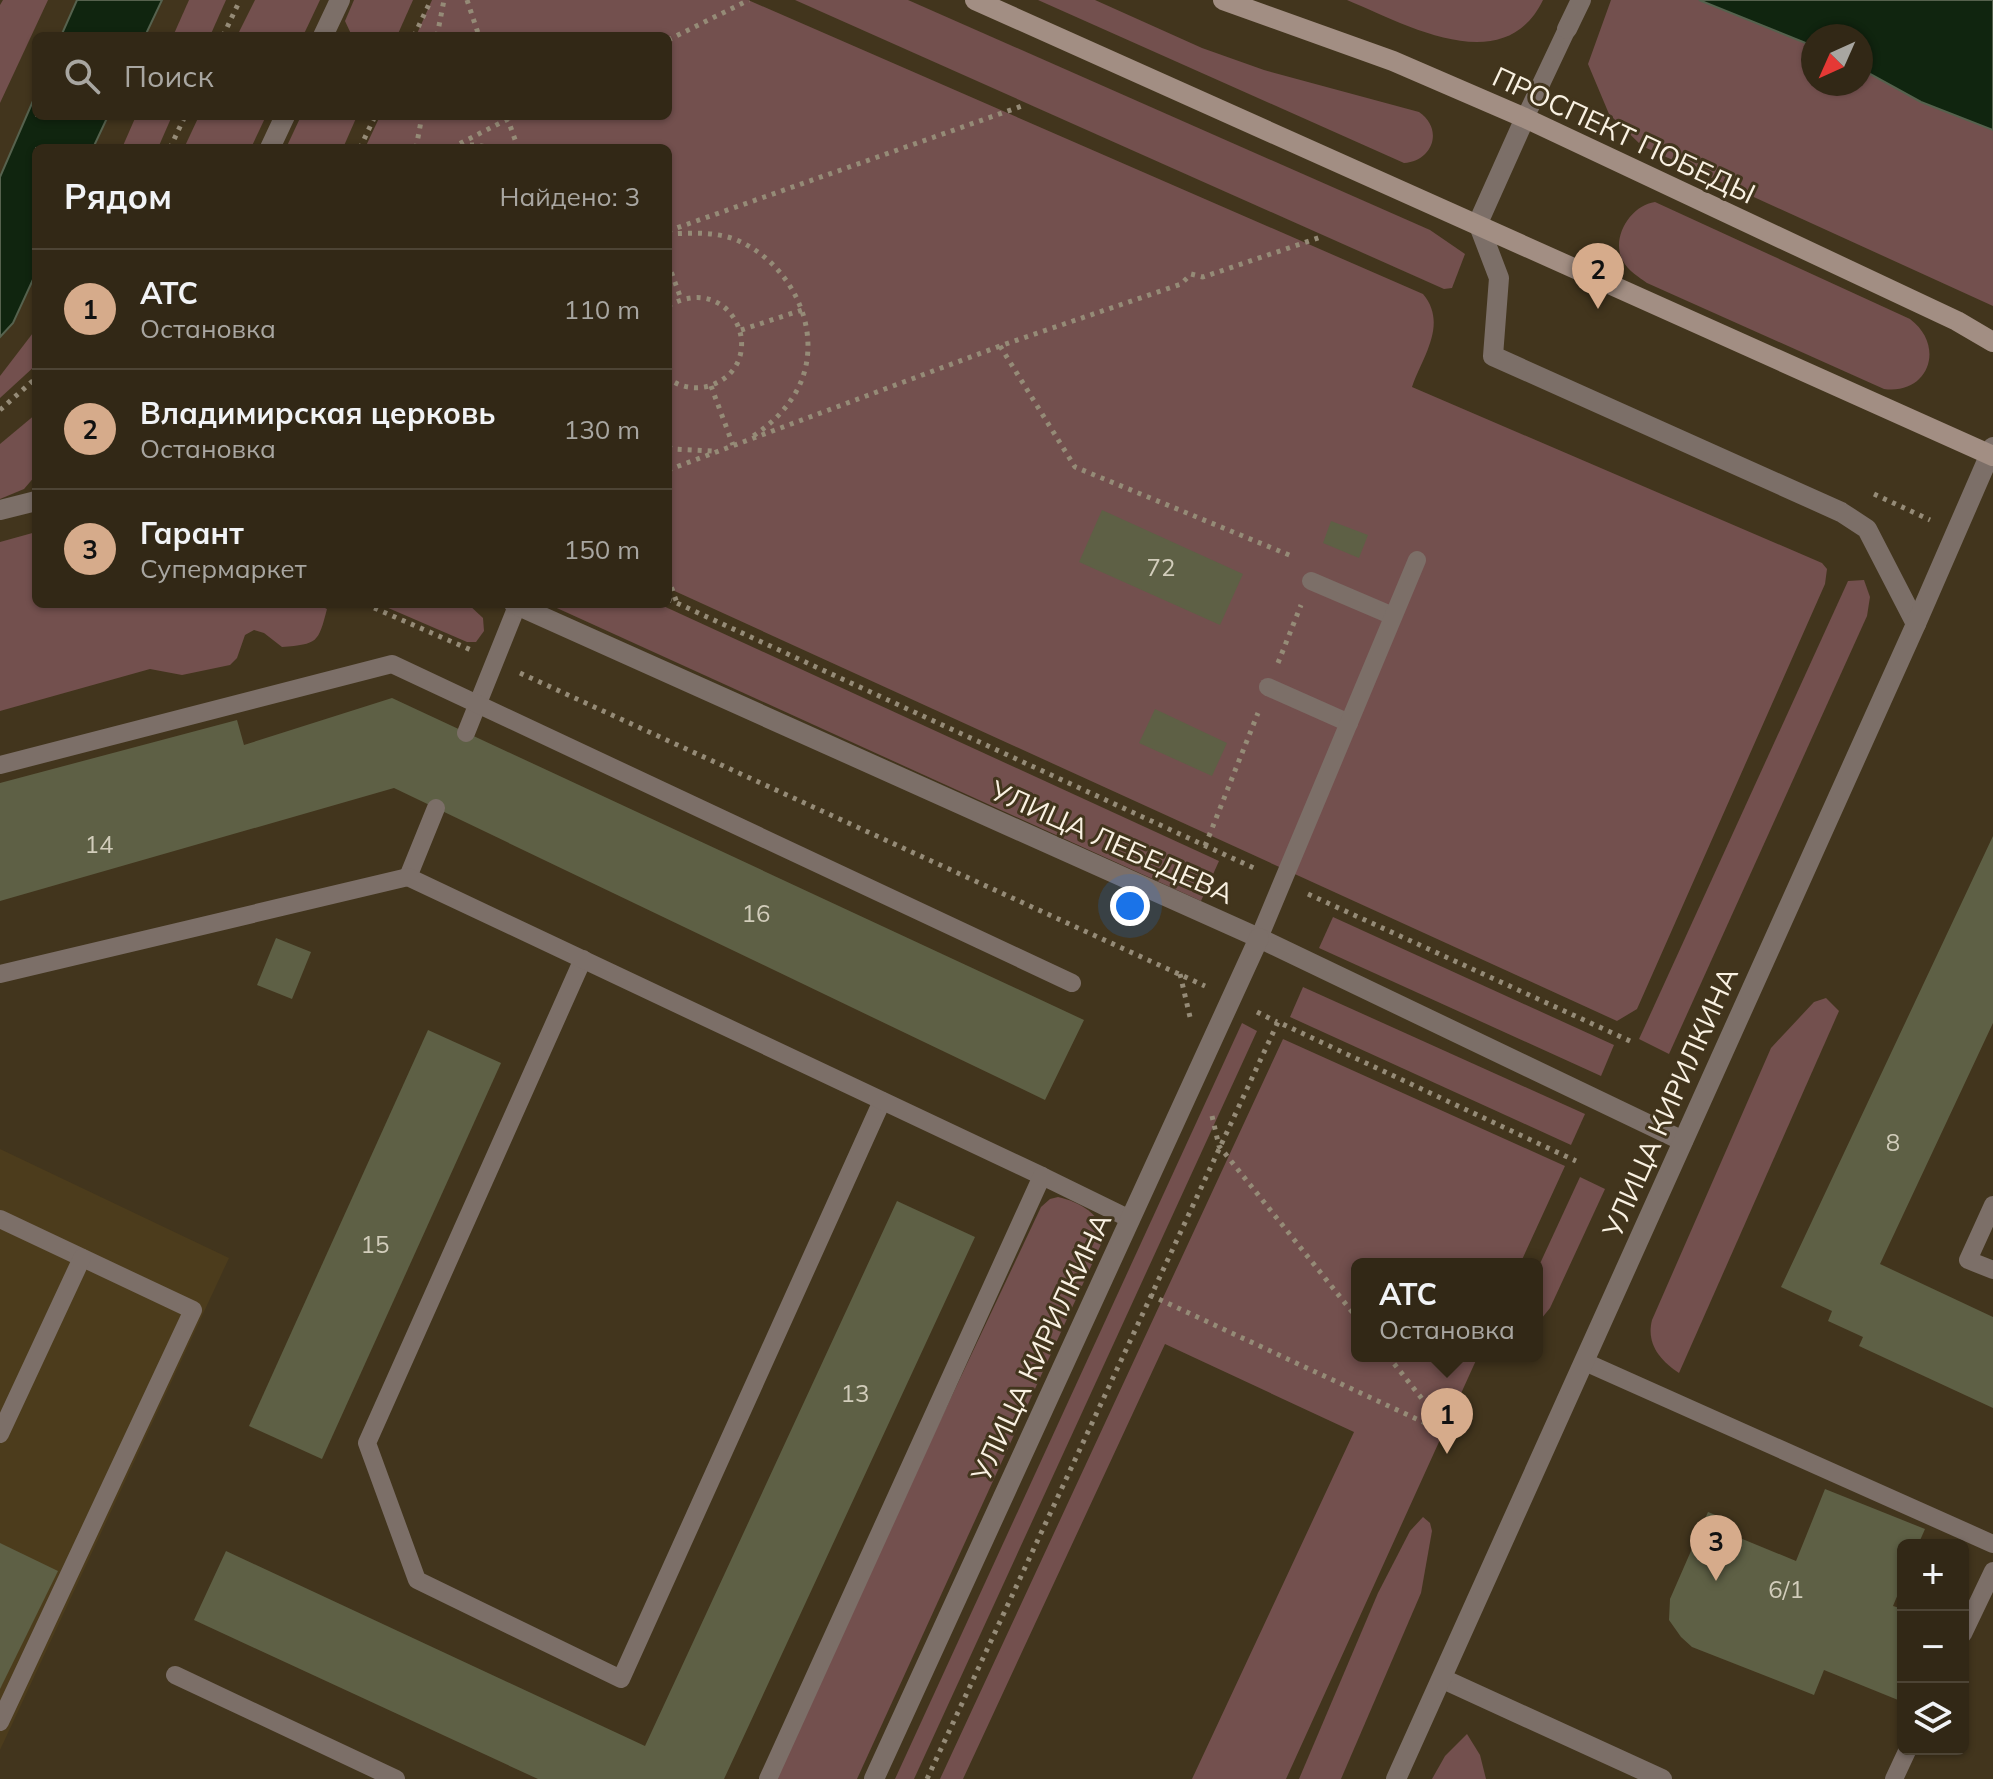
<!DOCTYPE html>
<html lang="ru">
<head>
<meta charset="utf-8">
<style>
	:root { --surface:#322816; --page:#3d3423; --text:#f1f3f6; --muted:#a8a6a1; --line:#4d4435; --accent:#d6ab8b }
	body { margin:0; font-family:Mulish,sans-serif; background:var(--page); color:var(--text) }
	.controls { position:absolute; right:24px; bottom:24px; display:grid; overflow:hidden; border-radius:12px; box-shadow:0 2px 6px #0004 }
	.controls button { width:72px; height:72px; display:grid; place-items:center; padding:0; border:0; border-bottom:2px solid var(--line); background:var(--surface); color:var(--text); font:40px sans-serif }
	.compass { position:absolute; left:1801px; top:24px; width:72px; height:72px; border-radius:50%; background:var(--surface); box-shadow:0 2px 6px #0004; rotate:225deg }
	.you { position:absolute; left:1130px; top:906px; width:28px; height:28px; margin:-20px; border:6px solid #fff; border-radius:50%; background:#1a73e8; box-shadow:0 0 0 12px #1a73e833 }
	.badge { display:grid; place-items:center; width:52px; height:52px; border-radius:50%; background:var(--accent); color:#111; font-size:26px; font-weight:700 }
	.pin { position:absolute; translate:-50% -66px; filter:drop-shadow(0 2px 4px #0008) }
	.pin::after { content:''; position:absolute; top:42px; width:28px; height:24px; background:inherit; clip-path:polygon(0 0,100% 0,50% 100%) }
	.popup { position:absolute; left:1351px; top:1258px; width:192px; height:104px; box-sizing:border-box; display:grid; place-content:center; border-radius:12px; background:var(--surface); filter:drop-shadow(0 2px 6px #0005); font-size:26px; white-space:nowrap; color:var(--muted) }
	.popup b { font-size:30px; color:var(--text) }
	.popup::after { content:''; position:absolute; left:50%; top:100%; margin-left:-16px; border:16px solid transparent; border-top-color:var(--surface) }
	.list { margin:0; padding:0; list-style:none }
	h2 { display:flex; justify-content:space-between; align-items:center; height:104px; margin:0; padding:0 32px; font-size:34px }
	h2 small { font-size:26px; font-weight:400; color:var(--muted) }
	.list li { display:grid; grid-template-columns:52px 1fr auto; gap:24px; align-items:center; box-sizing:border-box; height:120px; padding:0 32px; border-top:2px solid var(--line) }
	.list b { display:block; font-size:30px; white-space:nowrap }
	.list p { margin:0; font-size:26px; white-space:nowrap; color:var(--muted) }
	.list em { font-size:26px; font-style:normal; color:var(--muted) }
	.icon { flex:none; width:44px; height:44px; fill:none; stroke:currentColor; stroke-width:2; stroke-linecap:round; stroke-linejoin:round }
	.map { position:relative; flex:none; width:1993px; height:1779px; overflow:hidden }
	.search { position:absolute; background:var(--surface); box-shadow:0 2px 6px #0004; left:32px; top:32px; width:640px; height:88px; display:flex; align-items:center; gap:20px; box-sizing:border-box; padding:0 28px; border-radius:12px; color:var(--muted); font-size:30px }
	.panel { position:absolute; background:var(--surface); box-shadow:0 2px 6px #0004; left:32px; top:144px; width:640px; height:464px; border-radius:12px }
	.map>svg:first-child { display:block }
	.built { fill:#4c3c1c }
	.green { fill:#73504e }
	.water { fill:#10250f; stroke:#56624e; stroke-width:2 }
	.building { fill:#5e6045 }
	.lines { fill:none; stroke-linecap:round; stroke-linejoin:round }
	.path { stroke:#958b77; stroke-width:5; stroke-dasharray:4 6; stroke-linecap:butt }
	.lane { stroke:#7c6f68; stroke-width:18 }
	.street { stroke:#7c6f68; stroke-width:20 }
	.secondary { stroke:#a28e83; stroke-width:20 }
	.labels { text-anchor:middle; stroke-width:6; stroke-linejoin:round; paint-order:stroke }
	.number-label { font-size:24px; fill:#d2cdbb }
	.street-label { font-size:28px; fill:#f9f1e2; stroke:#42351d }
</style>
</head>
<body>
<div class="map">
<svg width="1993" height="1779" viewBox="0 0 1993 1779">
	<rect width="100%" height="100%" fill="#42351d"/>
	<path class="built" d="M0,1149L229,1258L0,1750Z"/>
	<g class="green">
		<path d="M3,0H48L0,103V5Z"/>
		<path d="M189,0H226L210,36H173Z"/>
		<path d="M255,0H320L303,36H237Z"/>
		<path d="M354,0H413L397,36H352L345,21Z"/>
		<path d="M432,0H748L1423,294C1448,324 1423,356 1412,387L1822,563L1827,569L1825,584L1637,1009L1617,1021L668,588V148H365L380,116H668V36H416Z"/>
		<path d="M795,0H908L1430,230L1465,254L1452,288L1444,289Z"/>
		<path d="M1038,0H1095L1202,48L1264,70L1419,112C1444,129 1433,161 1404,163Z"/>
		<path d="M1347,0H1543C1504,81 1405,24 1347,0Z"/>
		<path d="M1611,0H1699L1813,46V84H1861V69L1921,102L1993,130V306L1642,146L1609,114L1588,64Z"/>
		<path d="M136,116H172L158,148H122Z"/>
		<path d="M199,116H266L251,148H184Z"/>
		<path d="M301,116H357L343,148H286Z"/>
		<path d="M1655,202L1910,319C1946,346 1929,395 1884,389L1647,283C1639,277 1628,271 1623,261C1610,238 1631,205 1655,202Z"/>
		<path d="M36,329V365L0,398V376Z"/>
		<path d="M36,414V475L24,489L0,499V444Z"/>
		<path d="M36,532V604H317L327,609C318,643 318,644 282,647L264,633L254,630L245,635L237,658L230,665L182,675L150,669L0,711V542Z"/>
		<path d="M1864,580L1870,597L1867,616L1669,1054L1639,1039L1848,581Z"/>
		<path d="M379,604H468L483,618L484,631L476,642H467Z"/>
		<path d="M548,604H659L1219,861L1201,901Z"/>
		<path d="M1333,917L1614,1045L1601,1076L1319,948Z"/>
		<path d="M1303,987L1585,1114L1571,1145L1290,1017Z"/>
		<path d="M1826,998L1839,1011L1679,1373C1660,1360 1646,1344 1652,1320L1771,1048L1814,1002Z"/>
		<path d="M1242,1023L1257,1031L914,1779H895Z"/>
		<path d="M1283,1039L1565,1166L1520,1264H1357V1356H1478L1286,1779H1192L1354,1432L1165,1344L963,1779H940Z"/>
		<path d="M1580,1177L1605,1189L1550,1308L1537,1324V1270Z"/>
		<path d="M1058,1197C1080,1202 1104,1215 1103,1240L857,1779H771L1041,1207L1050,1199Z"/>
		<path d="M1423,1517L1430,1523L1432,1531L1421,1593L1341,1779H1299L1378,1593L1410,1531Z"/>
		<path d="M1467,1734L1480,1755L1486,1779H1432L1445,1756Z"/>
	</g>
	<g class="water">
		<path d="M77,0H162L145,36H61Z"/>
		<path d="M1699,0H1993V130L1921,102L1861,69V36H1813V46Z"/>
		<path d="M36,94V116H108L93,148H36V273L13,323L0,337V177Z"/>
	</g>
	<g class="building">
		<path d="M1102,510L1243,574L1220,625L1079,562Z"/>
		<path d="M1331,521L1368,535L1359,558L1323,543Z"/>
		<path d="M392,698L1084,1020L1045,1100L394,788L0,901V783L237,720L244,745Z"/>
		<path d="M1155,709L1227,743L1212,776L1139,743Z"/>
		<path d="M1993,836V1023L1880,1264L1993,1317V1408L1859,1346L1863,1337L1828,1321L1832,1311L1781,1287Z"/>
		<path d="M276,938L311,952L292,999L257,985Z"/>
		<path d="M428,1030L501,1063L322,1459L249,1426Z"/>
		<path d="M897,1201L975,1237L724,1779H538L194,1620L226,1551L645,1746Z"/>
		<path d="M1825,1489L1925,1529L1918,1545H1903V1582L1893,1606L1903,1609V1702L1824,1670L1814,1695L1692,1647L1681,1637L1669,1620L1670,1599L1708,1512L1728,1520L1723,1531L1796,1561Z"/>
		<path d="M0,1543L58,1571L0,1689Z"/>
	</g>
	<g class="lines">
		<g class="path">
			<path d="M467,0L479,36"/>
			<path d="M223,36L240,0"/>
			<path d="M414,36L431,0"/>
			<path d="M437,36L444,0"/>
			<path d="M668,40L749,0"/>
			<path d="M507,117L518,148"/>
			<path d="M460,145H477L491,148"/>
			<path d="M170,148L185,116"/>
			<path d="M360,148L375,116"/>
			<path d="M416,148L422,116"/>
			<path d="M451,148L514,116"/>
			<path d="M668,231L1022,106"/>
			<path d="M668,234C692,233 719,231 741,242C794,267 827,337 796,392C785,411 771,424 753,436"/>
			<path d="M668,263L681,299"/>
			<path d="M668,306C734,269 773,365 709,386C695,390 679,387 668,378"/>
			<path d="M741,330L802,310"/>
			<path d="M1000,346L1075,467L1294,557"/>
			<path d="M711,386L733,445"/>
			<path d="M0,410L36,378"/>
			<path d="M668,447L674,449L714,451"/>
			<path d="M668,470L1000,346L1181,284L1191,274L1203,277L1324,236"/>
			<path d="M1874,494L1930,520"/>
			<path d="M668,578L677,603"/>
			<path d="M668,599L1256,869"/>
			<path d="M365,604L471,650"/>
			<path d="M1278,663L1301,605"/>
			<path d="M520,673L1205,986"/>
			<path d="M1205,846L1258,713"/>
			<path d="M1308,894L1630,1041"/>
			<path d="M1180,974L1190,1017"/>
			<path d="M1257,1012L1277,1022"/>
			<path d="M1212,1116L1219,1146L1357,1318"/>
			<path d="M1150,1295L1451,1435"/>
			<path d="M1388,1356L1450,1434"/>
			<path d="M927,1779L1278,1022L1576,1161"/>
		</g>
		<g class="lane">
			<path d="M1525,118L1567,29"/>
			<path d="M1311,581L1393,616"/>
			<path d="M1268,687L1349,723"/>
			<path d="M466,733L517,606"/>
			<path d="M0,765L392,664L1072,983"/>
			<path d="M408,877L436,808"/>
			<path d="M1259,938L1417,560"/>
			<path d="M583,959L367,1443L417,1580L621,1679L882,1101"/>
			<path d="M0,974L408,877L1042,1176"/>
			<path d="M1993,1205L1968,1260L1993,1270"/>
			<path d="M0,1219L193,1310L0,1722"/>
			<path d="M1585,1362L1993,1544"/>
			<path d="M0,1434L82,1258"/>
			<path d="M1963,1634L1993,1571"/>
			<path d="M175,1675L396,1779"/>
			<path d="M768,1779L1042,1176L1130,1219"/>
			<path d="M1894,1779L1908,1749"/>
		</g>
		<g class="street">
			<path d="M1567,29L1581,0"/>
			<path d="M323,36L340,0"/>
			<path d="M1525,118L1478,223L1499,278L1493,356L1841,512L1867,529L1916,624"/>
			<path d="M270,148L285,116"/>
			<path d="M0,510L36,501"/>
			<path d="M514,604L1259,938L1683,1141"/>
			<path d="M1443,1679L1662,1779"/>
			<path d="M874,1779L1259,938"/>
			<path d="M1396,1779L1916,624L1993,447"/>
		</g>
		<g class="secondary">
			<path d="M975,0L1993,456"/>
			<path d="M1223,0L1393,61L1525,118L1957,321L1993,342"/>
		</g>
	</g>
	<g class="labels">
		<g class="number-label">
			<text x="1161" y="576">72</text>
			<text x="99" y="853">14</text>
			<text x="756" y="922">16</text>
			<text x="1893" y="1151">8</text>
			<text x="375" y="1253">15</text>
			<text x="855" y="1402">13</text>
			<text x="1786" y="1598">6/1</text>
		</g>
		<g class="street-label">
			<text transform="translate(1624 135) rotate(25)" y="10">ПРОСПЕКТ ПОБЕДЫ</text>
			<text transform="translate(1112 842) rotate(24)" y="10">УЛИЦА ЛЕБЕДЕВА</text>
			<text transform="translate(1670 1102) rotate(-66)" y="10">УЛИЦА КИРИЛКИНА</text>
			<text transform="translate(1041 1347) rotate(-65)" y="10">УЛИЦА КИРИЛКИНА</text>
		</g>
	</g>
</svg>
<div class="controls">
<button>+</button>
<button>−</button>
<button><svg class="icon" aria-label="layers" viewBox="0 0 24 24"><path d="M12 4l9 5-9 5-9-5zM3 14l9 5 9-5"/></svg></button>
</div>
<svg class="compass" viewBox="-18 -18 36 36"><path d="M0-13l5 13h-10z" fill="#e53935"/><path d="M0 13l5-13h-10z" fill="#a8a6a1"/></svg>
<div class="you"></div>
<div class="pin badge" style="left:1447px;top:1454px">1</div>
<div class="popup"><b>АТС</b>Остановка</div>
<div class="pin badge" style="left:1598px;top:309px">2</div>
<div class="pin badge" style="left:1716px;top:1581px">3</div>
<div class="search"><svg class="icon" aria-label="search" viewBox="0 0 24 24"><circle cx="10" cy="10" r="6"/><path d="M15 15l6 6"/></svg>Поиск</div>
<section class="panel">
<h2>Рядом<small>Найдено: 3</small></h2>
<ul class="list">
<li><span class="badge">1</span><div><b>АТС</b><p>Остановка</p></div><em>110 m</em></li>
<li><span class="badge">2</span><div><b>Владимирская церковь</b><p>Остановка</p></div><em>130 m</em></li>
<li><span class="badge">3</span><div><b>Гарант</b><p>Супермаркет</p></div><em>150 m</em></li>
</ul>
</section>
</div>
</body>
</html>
